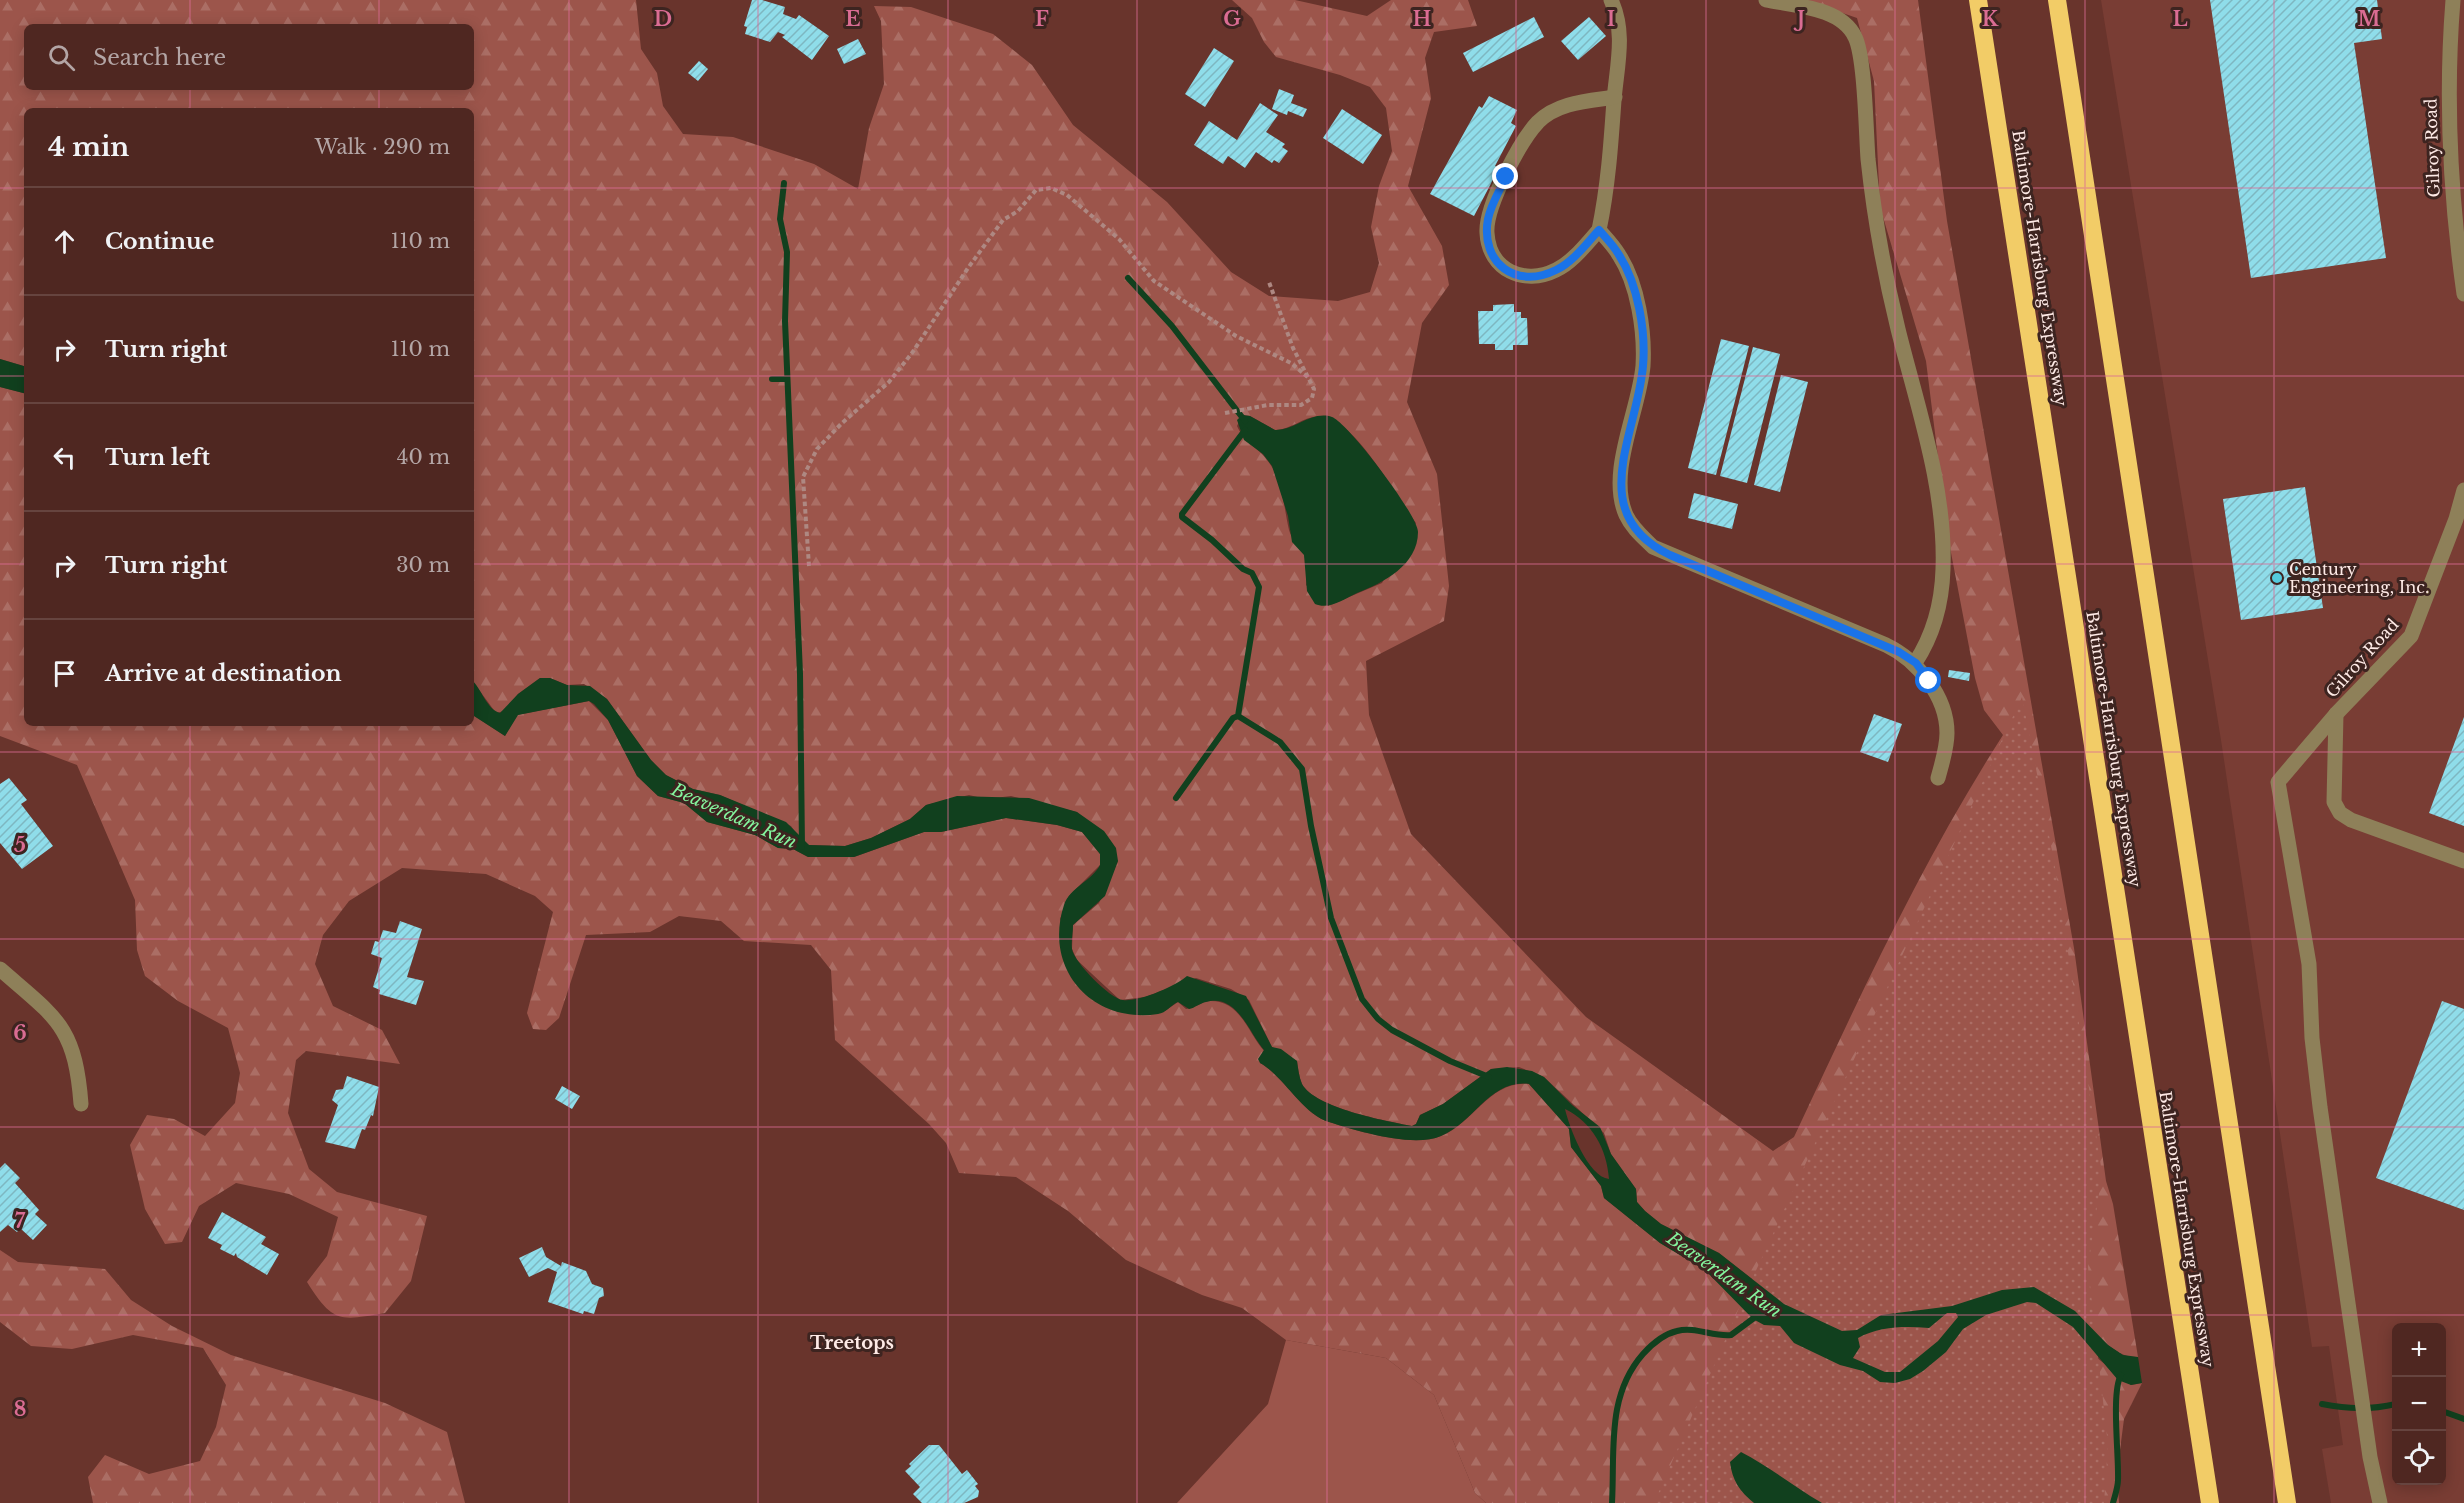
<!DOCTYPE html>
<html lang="en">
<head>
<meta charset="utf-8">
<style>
	:root { --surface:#4f2721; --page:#552f2a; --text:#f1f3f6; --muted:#b3a5a5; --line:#66443f }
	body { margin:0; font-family:"Libre Baskerville",serif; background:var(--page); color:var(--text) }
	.controls { position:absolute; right:18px; bottom:18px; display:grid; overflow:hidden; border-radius:9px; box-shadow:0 3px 15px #0003 }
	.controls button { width:54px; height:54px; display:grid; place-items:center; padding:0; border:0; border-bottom:2px solid var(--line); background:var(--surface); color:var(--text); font:30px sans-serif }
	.stop { position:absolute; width:18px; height:18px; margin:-14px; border:4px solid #1a73e8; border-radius:50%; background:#fff }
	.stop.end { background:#1a73e8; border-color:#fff; box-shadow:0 2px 6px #0008 }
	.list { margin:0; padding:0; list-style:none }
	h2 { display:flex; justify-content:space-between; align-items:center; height:78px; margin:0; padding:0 24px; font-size:26px }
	h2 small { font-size:20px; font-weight:400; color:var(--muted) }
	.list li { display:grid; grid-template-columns:39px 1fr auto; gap:18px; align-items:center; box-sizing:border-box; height:108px; padding:0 24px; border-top:2px solid var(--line) }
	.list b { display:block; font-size:22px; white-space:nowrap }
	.list em { font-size:20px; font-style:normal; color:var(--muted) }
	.icon { flex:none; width:33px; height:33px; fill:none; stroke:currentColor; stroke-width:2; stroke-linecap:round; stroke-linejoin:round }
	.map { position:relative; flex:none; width:2464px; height:1503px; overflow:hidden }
	.search { position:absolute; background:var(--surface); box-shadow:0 3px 15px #0003; left:24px; top:24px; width:450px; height:66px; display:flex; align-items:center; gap:15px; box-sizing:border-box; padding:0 21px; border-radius:9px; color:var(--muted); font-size:22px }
	.panel { position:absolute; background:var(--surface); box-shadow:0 3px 15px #0003; left:24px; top:108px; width:450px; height:618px; border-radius:9px }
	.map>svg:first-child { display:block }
	.built { fill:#793d34; fill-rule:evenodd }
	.grass { fill:#9c554b }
	.forest { fill:url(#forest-firs); fill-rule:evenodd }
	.park { fill:url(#park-dots) }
	.water { fill:#11401e; fill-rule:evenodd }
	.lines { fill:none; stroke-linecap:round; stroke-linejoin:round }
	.stream { stroke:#11401e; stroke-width:6 }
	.building { fill:url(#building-hatch) }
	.path { stroke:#ae8882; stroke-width:4; stroke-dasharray:4.5 3; stroke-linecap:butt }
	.minor { stroke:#8e8059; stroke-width:15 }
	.highway { stroke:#f2cc67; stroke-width:18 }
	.route { stroke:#1a73e8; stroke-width:8 }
	.grid { fill:none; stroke:#da6c93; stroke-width:1.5; stroke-opacity:0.55 }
	.poi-dot { fill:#54cadd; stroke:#3d2420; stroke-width:2 }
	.labels { text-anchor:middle; stroke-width:6; stroke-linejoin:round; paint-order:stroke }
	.street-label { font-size:16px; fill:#feeae6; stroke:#3d2420 }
	.poi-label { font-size:16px; fill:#feeae6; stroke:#3d2420; text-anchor:start }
	.water-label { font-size:18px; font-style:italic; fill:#84f49d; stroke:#3d2420 }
	.neighbourhood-label { font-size:18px; font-weight:bold; fill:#feeae6; stroke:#3d2420 }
	.grid-label { font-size:20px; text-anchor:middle; font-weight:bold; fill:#da6c93; stroke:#3d2420; stroke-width:6; stroke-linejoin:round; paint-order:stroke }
</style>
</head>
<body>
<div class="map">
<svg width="2464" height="1503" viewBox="0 0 2464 1503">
	<defs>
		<pattern id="forest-firs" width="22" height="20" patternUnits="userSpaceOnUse" patternTransform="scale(1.5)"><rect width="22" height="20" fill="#9c554b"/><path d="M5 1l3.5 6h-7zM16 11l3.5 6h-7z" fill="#ab6e65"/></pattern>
		<pattern id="park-dots" width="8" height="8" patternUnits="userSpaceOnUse" patternTransform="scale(1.5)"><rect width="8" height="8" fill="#9c554b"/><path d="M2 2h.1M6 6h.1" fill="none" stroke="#ab6e65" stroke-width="1.8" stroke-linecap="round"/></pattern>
		<pattern id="building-hatch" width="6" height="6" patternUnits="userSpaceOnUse" patternTransform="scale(1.5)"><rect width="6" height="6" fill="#8fddea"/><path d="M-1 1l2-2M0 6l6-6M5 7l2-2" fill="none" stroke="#7eb7c1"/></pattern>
	</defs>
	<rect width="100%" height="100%" fill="#69342c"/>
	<path class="built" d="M2101,0H2464V1503H2331L2322,1449L2343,1445L2329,1346L2312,1347L2221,740ZM2396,1328H2442V1480H2396Z"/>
	<path class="grass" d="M1286,1340L1386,1358L1434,1395L1475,1493L1486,1503H1177L1268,1404Z"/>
	<g class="forest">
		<path d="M0,0H636L641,49L657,73L663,106L683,134L733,137L814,164L858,189L869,128L884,84L881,21L874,6L911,7L993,34L1032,65L1073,125L1167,202L1231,272L1269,296L1338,301L1370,292L1379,263L1371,227L1379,186L1392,151L1386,108L1370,87L1340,75L1276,57L1264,42L1252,18L1232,0H1295L1367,16L1391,0H1468L1477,26L1434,32L1425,58L1431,98L1408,186L1442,246L1449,285L1422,323L1407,402L1437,474L1449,586L1444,621L1366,661L1369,715L1411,834L1586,1017L1773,1151L1794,1137C1858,1000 1921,863 2003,735L1984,710L1975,678L1948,537L1926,361L1880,207L1874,81L1857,18L1805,0H1918L1947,221L2074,948L2106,1181L2113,1204L2138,1357C2113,1359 2091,1327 2075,1311L1784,1304L1719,1253L1661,1224L1645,1211L1637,1202L1636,1189L1611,1154L1604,1133L1544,1077L1519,1067L1491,1069L1443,1104L1420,1115L1416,1124L1412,1126C1387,1121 1315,1108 1302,1084C1299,1077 1298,1068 1297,1061L1272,1047L1249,1000L1231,989L1196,978L1145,997L1120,1000L1077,960L1072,949L1073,925L1099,903L1118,861L1077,812L1011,796L986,799L969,795L926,805L910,819L871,838L845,846L809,845L801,840L791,826L720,795L693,789L666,775L651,760L607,699L584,684L567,685L550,678H540L518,694L504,711L496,713L471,679V111H27V367L0,359ZM27,27H471V87H27ZM1242,415L1250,416L1275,430C1290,430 1303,417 1319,416C1354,416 1396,497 1416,523L1382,583L1328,606L1306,585C1307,576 1306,561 1304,554C1301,545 1291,539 1289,530C1284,509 1283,482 1270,464C1260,448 1245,444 1237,426Z"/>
		<path d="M0,387L27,394V723H471V714L505,736L517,715L589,701L608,720L637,776L658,796L684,803L707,822L755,835L778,848L793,849L808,857H854L924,832H941L1006,818L1057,825L1082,832L1100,854V865L1069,896L1060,919L1088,996L1165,1011L1178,1002L1186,1009C1195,1008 1201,1002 1209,1001C1240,1000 1247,1031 1264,1051L1260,1063C1284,1076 1302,1114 1329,1122C1357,1131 1413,1148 1441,1136C1474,1123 1490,1080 1529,1084L1569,1129L1571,1147L1601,1186L1604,1198L1660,1243L1705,1270L1744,1308L2027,1302L2131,1385L2142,1383L2124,1419L2117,1473L2119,1503H1486L1475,1493L1434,1395L1386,1358L1286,1340L1242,1308L1202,1295L1126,1260L1068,1211L1016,1177L959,1173L946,1143L929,1124L835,1040L831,970L811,945L744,941L721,921L679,916L650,932L586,935L559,1018L546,1030L533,1029L527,1013L553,912L535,896L486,874L402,868L349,901L323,935L315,964L333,1006L382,1030L400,1064L306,1051L296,1060L288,1113L309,1169L337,1192L427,1216L411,1281L385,1313C339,1321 333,1323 307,1282L327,1256L338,1217L289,1194L236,1183L199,1206L182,1242L165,1244L145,1209L130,1145L147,1115L174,1119L205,1136L235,1103L240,1073L228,1028L178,1001L145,976L137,950L135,900L77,765L0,736Z"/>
		<path d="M0,1250L18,1262L105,1269L131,1300L172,1326L231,1355L385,1403L447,1432L465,1503H93L88,1477L105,1455L149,1474L200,1461L216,1427L226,1385L203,1348L133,1335L72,1349L31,1346L0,1322Z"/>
	</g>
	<path class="park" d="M2022,697L2054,861L2102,1173L2088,1267L2108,1445L2104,1503H1654L1746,1292Z"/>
	<g class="water">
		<path d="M0,359L27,367V394L0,387Z"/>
		<path d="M1242,415L1250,416L1275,430C1294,431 1312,410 1332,417C1348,423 1418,515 1418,532C1418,565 1383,583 1357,593C1344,599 1329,610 1315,604L1307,591L1304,555L1292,542L1288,516L1272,466L1263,454L1244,440L1237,420Z"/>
		<path d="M540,678H550L567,685L590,686L607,699L651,760L666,775L693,789L720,795L786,822L809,845L845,846L871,838L910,819L926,805L957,796L1029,798L1077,812L1104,831L1116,848L1118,861L1105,896L1073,925C1073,933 1071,941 1072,949C1074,962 1110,999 1123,1000C1139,1002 1176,986 1187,976L1246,996L1272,1047L1281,1049L1297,1061C1298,1068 1299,1077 1302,1084C1315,1108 1386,1121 1412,1126L1416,1124L1420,1115L1443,1104L1491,1069L1507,1067L1532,1071L1544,1077L1572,1105L1600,1127L1611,1154L1636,1189L1637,1202L1645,1211L1661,1224L1719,1253L1784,1304L1842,1331L1857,1330L1881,1315L1952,1306L2002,1290L2034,1287L2075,1311L2108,1345L2123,1355L2138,1357L2142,1383L2131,1385L2118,1380L2073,1327L2036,1303L2027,1302L1986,1315L1963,1329L1946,1352L1923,1371L1910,1379L1895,1383L1880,1382L1863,1371L1840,1365L1794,1343L1780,1326L1764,1325L1753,1319L1705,1270L1660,1243L1604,1198L1601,1186L1571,1147L1569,1129L1529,1084C1490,1079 1474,1123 1441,1136C1413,1148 1357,1131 1329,1122C1302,1114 1284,1076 1260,1063L1258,1059L1264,1050C1249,1033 1237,993 1206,1002C1200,1003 1195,1008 1189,1009L1178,1002C1171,1005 1166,1013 1158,1014C1092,1024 1043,969 1064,905C1070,887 1092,881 1100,865V854L1082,832L1057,825L1006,818L941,832H924L854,857H808L793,849L778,848L755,835L707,822L684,803L658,796L637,776L608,720L594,704L589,701L518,715L505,736L471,714V679C482,689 486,709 500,713L518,694ZM1565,1109C1592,1122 1607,1149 1609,1179C1588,1177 1569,1127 1565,1109ZM1947,1313H1956L1958,1317L1938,1341L1900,1372H1885L1853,1358L1860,1347L1858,1338C1880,1326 1905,1326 1929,1328Z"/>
		<path d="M1741,1452C1770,1467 1794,1487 1822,1503H1754C1740,1492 1732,1480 1730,1462Z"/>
	</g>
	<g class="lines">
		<g class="stream">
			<path d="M784,183L780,219L787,252L785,321L800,674L802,847"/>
			<path d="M1128,278L1172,326L1245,421"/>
			<path d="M772,379H787"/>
			<path d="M1238,716L1280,742L1302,769L1311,826L1331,918L1362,999L1378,1019L1392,1030L1450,1061L1489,1077"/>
			<path d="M1176,798L1233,718L1238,716L1259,587L1252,573L1243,569L1212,540L1182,517V514L1245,430"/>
			<path d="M2322,1404C2348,1409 2370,1410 2396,1404"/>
			<path d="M2442,1411L2464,1419"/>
			<path d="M1612,1503C1615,1451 1606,1396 1643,1354C1652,1344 1664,1334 1677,1331C1695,1326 1713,1337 1731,1335L1758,1315"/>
			<path d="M2113,1503C2115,1495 2118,1487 2118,1480C2119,1456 2111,1392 2121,1375"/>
		</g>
	</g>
	<g class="building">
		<path d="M752,0H762L785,7L783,14L796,19L799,15L829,36L812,60L782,37L785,35L778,32L770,42L745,34L747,27L744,26Z"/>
		<path d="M2210,0H2377L2382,39L2354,43L2386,258L2251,278Z"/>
		<path d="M1534,17L1544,37L1473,72L1463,53Z"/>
		<path d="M1589,17L1606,36L1578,60L1561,41Z"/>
		<path d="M858,39L866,54L844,64L837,49Z"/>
		<path d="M1214,48L1234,61L1205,107L1185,94Z"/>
		<path d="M699,61L708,69L698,81L688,73Z"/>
		<path d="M1279,89L1294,95L1291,103L1307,109L1303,117L1288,111L1287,115L1272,109Z"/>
		<path d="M1489,96L1517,110L1511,123L1516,126L1495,166L1499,168L1474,216L1430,194L1479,106L1482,108Z"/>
		<path d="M1260,103L1278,115L1266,132L1285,144L1282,147L1288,151L1279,163L1274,160L1272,163L1256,152L1245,168L1228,156L1223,164L1194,145L1209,121L1237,140Z"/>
		<path d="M1342,109L1382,135L1363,164L1323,138Z"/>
		<path d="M1514,304V312H1521V318H1527L1528,345H1513V350H1495V344H1479L1478,311H1493V305Z"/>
		<path d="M1721,339L1749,346L1716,475L1688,468Z"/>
		<path d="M1753,347L1780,354L1747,483L1720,476Z"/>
		<path d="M1781,375L1808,382L1780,492L1754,485Z"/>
		<path d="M2305,487L2323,608L2241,620L2223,499Z"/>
		<path d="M1694,493L1738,504L1732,529L1688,518Z"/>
		<path d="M1949,670L1970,673L1969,681L1948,677Z"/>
		<path d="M1874,714L1902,724L1888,762L1860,752Z"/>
		<path d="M2464,717V826L2429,813Z"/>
		<path d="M9,778L27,800L21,804L53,846L22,869L0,843V784Z"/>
		<path d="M400,921L422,929L407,977L424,981L416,1005L379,994L380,990L373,987L382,958L371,954L375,941L379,942L383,930L396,933Z"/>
		<path d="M2442,1001L2464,1009V1210L2376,1178Z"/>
		<path d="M347,1076L379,1087L373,1116L371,1115L365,1130L362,1129L355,1149L325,1142L338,1105L332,1100L336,1090L343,1089Z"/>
		<path d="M562,1086L580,1096L572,1109L555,1099Z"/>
		<path d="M5,1163L20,1178L15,1183L39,1210L35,1214L47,1225L33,1240L20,1228L17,1232L8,1225L0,1232V1168Z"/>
		<path d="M222,1212L266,1237L261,1244L279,1254L267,1275L237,1257L236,1253L234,1256L220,1249L222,1245L208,1238Z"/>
		<path d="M542,1247L546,1257L561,1266L562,1262L586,1271L592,1284L603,1288L604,1296L599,1298L594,1314L584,1311L583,1314L548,1302L557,1272L548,1268L529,1277L519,1258Z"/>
		<path d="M929,1445H939L962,1474L967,1470L978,1484L975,1486L979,1491L978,1497L964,1503H922L913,1494L920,1487L905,1471L911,1466L909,1464Z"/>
	</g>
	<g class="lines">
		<g class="path">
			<path d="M1225,413L1268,405H1301L1312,398L1314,389L1293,348L1269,282"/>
			<path d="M809,566L803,477L817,449L842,423L889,382L912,353L968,268L1003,220L1018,211L1036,190L1051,188L1067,195L1119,239L1154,281L1236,336L1291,363L1310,379"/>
		</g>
		<g class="minor">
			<path d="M1611,0C1626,33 1617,65 1614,100C1611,144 1608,187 1599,230C1606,238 1614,246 1619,255C1638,284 1645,332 1643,366C1639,411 1607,472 1626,515C1632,528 1643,537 1653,547L1886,645C1917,660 1947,696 1947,733C1947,748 1942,763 1938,778"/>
			<path d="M1766,0C1794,6 1841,7 1855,37C1865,57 1866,132 1868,159C1874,216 1884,272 1898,329C1917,406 1946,488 1943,569C1942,604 1934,634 1915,663"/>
			<path d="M2453,0C2445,100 2450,195 2464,294"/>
			<path d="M1599,230C1587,243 1573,262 1556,270C1524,286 1489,270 1487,233C1485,207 1520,141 1538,122C1558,102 1589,101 1615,97"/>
			<path d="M2336,714L2334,802L2340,813L2351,820L2464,861"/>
			<path d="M0,969C56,1018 75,1025 81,1104"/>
			<path d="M2380,1503L2370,1457L2320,1107L2312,1038L2309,964L2278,782L2336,714L2411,636L2456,519L2464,490"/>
		</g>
		<g class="highway">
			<path d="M1978,0L2210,1503"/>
			<path d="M2057,0L2287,1503"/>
		</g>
	</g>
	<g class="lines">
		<path class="route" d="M1506,177C1500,190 1491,204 1488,219C1480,263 1516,290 1556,270C1573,262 1587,243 1599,230C1606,238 1614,246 1619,255C1638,284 1646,332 1643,366C1637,435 1584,514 1670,555L1899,652L1916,663L1929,681"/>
	</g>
	<path class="grid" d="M190,0V27M379,0V27M569,0V1503M758,0V1503M948,0V1503M1137,0V1503M1327,0V1503M1516,0V1503M1706,0V1503M1895,0V1503M2085,0V1503M2274,0V1503M190,87V111M379,87V111M0,188H27M471,188H2464M0,376H27M471,376H2464M0,564H27M471,564H2464M190,723V1503M379,723V1503M0,752H2464M0,939H2464M0,1127H2464M0,1315H2464"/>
	<circle class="poi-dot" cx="2277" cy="578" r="6"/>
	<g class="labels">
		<g class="street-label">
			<text transform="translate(2432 148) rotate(-92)" y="6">Gilroy Road</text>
			<text transform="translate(2040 268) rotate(81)" y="6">Baltimore-Harrisburg Expressway</text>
			<text transform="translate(2362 658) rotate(-48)" y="6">Gilroy Road</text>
			<text transform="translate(2114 749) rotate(81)" y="6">Baltimore-Harrisburg Expressway</text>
			<text transform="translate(2187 1229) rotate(81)" y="6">Baltimore-Harrisburg Expressway</text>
		</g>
		<g class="poi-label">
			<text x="2289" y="575">Century<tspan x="2289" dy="18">Engineering, Inc.</tspan></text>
		</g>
		<g class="water-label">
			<text transform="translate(734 816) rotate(24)" y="6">Beaverdam Run</text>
			<text transform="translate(1724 1275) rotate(35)" y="6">Beaverdam Run</text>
		</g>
		<g class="neighbourhood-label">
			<text x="852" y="1349">Treetops</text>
		</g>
	</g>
	<g class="grid-label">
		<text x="663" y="26">D</text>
		<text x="853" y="26">E</text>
		<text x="1042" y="26">F</text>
		<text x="1232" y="26">G</text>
		<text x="1422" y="26">H</text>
		<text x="1611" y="26">I</text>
		<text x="1801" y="26">J</text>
		<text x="1990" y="26">K</text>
		<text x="2180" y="26">L</text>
		<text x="2369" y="26">M</text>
		<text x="20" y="852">5</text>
		<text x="20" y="1040">6</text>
		<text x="20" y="1228">7</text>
		<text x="20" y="1416">8</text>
	</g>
</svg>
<div class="controls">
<button>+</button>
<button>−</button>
<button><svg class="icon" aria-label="locate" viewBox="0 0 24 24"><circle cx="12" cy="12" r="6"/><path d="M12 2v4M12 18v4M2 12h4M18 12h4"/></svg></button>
</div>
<div class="stop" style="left:1929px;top:681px"></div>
<div class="stop end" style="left:1506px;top:177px"></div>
<div class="search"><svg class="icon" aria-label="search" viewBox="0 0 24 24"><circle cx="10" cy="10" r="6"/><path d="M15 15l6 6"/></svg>Search here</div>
<section class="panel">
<h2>4 min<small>Walk · 290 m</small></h2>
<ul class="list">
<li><svg class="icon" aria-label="ahead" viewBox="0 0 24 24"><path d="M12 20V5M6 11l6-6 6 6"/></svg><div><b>Continue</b></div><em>110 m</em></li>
<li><svg class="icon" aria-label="right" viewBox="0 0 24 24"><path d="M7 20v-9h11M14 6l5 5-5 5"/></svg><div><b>Turn right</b></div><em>110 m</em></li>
<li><svg class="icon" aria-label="left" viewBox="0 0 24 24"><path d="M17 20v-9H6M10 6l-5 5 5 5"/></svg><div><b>Turn left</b></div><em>40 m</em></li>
<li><svg class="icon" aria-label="right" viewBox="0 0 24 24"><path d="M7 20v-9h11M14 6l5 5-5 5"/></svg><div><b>Turn right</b></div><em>30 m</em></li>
<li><svg class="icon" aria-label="arrive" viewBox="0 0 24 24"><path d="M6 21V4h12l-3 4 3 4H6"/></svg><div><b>Arrive at destination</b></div></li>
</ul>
</section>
</div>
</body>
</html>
